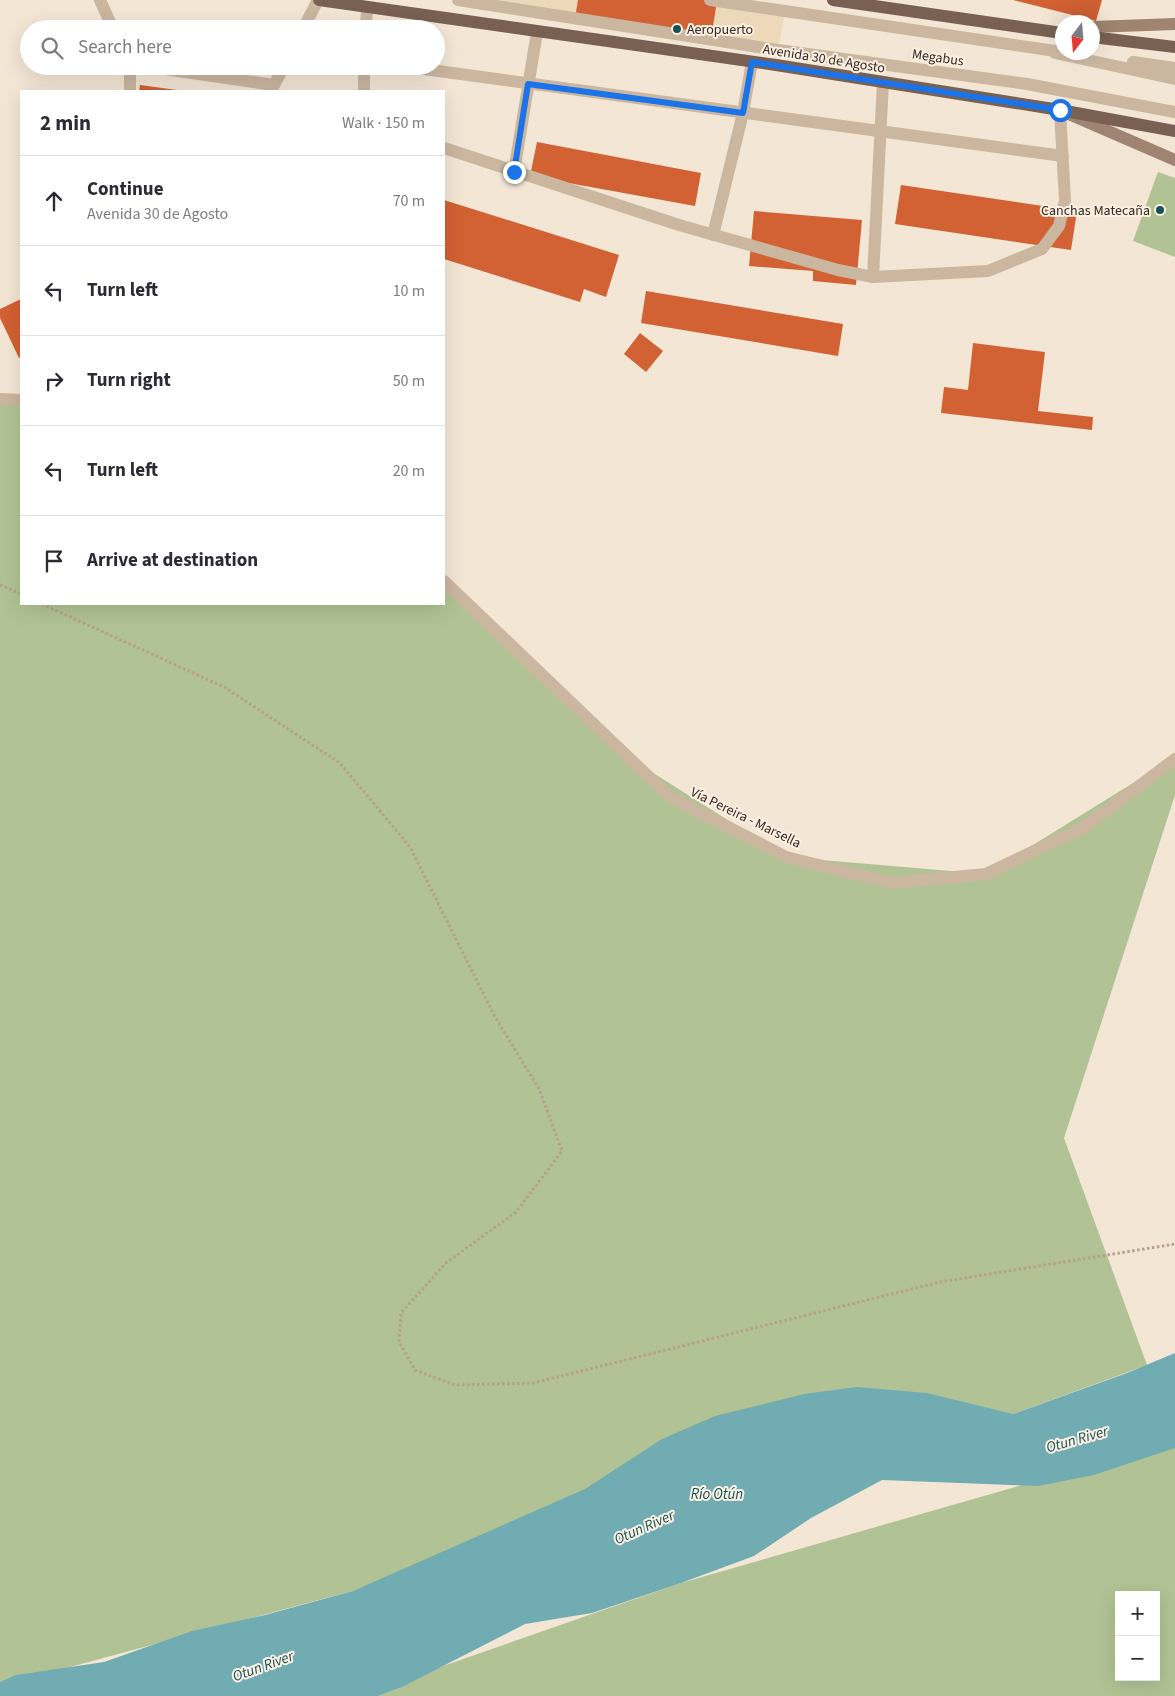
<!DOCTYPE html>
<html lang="en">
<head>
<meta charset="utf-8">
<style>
	:root { --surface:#fff; --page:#f2f2f3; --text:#2b2b33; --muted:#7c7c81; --line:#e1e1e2 }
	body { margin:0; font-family:"Source Sans 3",sans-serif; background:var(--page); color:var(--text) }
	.controls { position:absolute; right:15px; bottom:15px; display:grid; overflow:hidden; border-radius:0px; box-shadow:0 5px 20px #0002 }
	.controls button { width:45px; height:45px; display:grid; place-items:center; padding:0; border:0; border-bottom:1px solid var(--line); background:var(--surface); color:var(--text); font:25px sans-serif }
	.compass { position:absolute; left:1055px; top:15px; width:45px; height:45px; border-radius:50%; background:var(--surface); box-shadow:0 5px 20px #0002; rotate:196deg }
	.stop { position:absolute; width:15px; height:15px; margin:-11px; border:4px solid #1a73e8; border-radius:50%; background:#fff }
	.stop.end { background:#1a73e8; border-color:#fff; box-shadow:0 1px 5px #0008 }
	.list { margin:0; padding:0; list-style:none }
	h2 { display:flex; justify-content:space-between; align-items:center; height:65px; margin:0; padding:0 20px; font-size:21px }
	h2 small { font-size:16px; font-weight:400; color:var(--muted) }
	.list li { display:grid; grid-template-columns:32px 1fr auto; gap:15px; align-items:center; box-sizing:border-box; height:90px; padding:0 20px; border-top:1px solid var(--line) }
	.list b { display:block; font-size:19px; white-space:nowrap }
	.list p { margin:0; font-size:16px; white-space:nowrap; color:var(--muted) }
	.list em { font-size:16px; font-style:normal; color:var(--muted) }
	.icon { flex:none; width:28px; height:28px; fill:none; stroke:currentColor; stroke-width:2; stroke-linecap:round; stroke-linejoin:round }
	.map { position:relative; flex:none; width:1175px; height:1696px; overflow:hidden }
	.search { position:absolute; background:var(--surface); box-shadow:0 5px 20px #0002; left:20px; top:20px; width:425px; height:55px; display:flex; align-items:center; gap:12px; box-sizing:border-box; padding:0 18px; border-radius:28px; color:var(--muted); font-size:19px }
	.panel { position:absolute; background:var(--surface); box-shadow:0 5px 20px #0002; left:20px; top:90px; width:425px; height:515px; border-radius:0px }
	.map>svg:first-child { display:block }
	.green { fill:#b1c394; fill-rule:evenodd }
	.plaza { fill:#edd9ba }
	.water { fill:#71acb2 }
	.building { fill:#d26133 }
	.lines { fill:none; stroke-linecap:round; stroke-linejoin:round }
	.path { stroke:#b7a08a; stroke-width:3; stroke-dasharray:2.5 2.5; stroke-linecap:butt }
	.service { stroke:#cbb6a0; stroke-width:12 }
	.tertiary { stroke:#cbb6a0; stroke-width:12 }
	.secondary { stroke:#9f8471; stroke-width:12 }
	.primary { stroke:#786153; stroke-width:12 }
	.route { stroke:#1a73e8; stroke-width:6 }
	.poi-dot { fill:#165259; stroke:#fbf0e1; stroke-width:2 }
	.labels { text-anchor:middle; stroke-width:4; stroke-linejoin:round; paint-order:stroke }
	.poi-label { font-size:14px; fill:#342a24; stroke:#fbf0e1; text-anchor:start }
	.street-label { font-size:14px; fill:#342a24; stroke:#fbf0e1 }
	.water-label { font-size:15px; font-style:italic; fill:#165259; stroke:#fbf0e1 }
</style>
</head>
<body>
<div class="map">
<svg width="1175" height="1696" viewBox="0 0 1175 1696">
	<rect width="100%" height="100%" fill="#f3e6d5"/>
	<g class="green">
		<path d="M1158,172L1175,178V257L1133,241Z"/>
		<path d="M0,397L21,398V604H444V582L628,757L786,857L986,874L1175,757V795L1064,1138L1147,1365L1013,1414L710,1498L311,1602L0,1686Z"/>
		<path d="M1175,1441V1696H357L681,1583ZM1119,1595H1156V1677H1119Z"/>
	</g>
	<g class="plaza">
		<path d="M458,0H578L575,18Z"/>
		<path d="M717,1L785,12L778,50L711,39Z"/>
	</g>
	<path class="water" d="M1175,1353V1448L1094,1475L1038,1486L882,1480L811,1518L754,1556L681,1583L592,1613L525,1624L402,1687L377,1696H0V1682L16,1675L104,1662L192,1631L265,1615L353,1591L585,1489L662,1439L715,1416L804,1394L857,1387L927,1393L1013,1414L1127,1373Z"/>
	<g class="building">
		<path d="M578,0H710L717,1L711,39L575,18Z"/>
		<path d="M1013,0H1102L1096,21Z"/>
		<path d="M140,85L177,90V91H139Z"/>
		<path d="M537,142L701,173L695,206L530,176Z"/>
		<path d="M901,185L1077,211L1071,250L895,224Z"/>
		<path d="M444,200L619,255L606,297L584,289L580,302L444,259Z"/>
		<path d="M754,211L862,220L856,285L813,281V271L749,266Z"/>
		<path d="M646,291L843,324L838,356L641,323Z"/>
		<path d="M21,299V357L19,358L0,318V309Z"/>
		<path d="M640,333L663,351L646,372L624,354Z"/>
		<path d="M973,343L1045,352L1038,411L1093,417L1092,430L941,413L944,387L968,390Z"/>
	</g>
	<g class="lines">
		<g class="path">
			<path d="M0,585L21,594"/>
			<path d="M42,604L224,687L340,763L410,847L494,1015L539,1089L562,1151L516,1212L446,1263L401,1313L399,1342L415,1370L455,1385L533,1383L940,1282L1175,1244"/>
		</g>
		<g class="service">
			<path d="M100,0L113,29"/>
			<path d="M458,0L778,50L1027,84L1175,112"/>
			<path d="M710,0L1062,52"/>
			<path d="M303,29L318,0"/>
			<path d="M366,29L367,8"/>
			<path d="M1055,53L1175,79"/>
			<path d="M1133,62L1175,68"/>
			<path d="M130,66V91"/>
			<path d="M144,66L274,85"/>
			<path d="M401,66L1063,156"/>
			<path d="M271,91L284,66"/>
			<path d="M364,91V66"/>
			<path d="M444,148L679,225L838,270L873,277L988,271L1042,249L1059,226L1065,201L1060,110"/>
			<path d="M514,172L537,32"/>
			<path d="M713,235L743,113L752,62"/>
			<path d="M873,277L883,82"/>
		</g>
		<g class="tertiary">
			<path d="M0,399L21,400"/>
			<path d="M444,581L670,797L786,857L892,883L986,874L1086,826L1175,759"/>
		</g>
		<g class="secondary">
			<path d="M1092,27L1175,24"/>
			<path d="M1071,115L1175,160"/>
		</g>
		<g class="primary">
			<path d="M319,0L776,65L1060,110L1175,131"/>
			<path d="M833,0L1062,33"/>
			<path d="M1092,37L1175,47"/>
		</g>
	</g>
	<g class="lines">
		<path class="route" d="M514,172L528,84L743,113L752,62L1060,110"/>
	</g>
	<g class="poi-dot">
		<circle cx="677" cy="29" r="5"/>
		<circle cx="1160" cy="210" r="5"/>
	</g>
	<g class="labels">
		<g class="poi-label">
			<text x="687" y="34">Aeropuerto</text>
			<text x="1150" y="215" text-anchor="end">Canchas Matecaña</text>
		</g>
		<g class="street-label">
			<text transform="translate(938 57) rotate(8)" y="5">Megabus</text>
			<text transform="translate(824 58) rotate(9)" y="5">Avenida 30 de Agosto</text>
			<text transform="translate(746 817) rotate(26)" y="5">Vía Pereira - Marsella</text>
		</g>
		<g class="water-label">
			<text transform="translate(1077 1439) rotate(-16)" y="5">Otun River</text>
			<text x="717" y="1499">Río Otún</text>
			<text transform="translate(644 1527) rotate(-24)" y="5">Otun River</text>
			<text transform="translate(263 1666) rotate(-20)" y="5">Otun River</text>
		</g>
	</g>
</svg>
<div class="controls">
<button>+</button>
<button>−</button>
</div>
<svg class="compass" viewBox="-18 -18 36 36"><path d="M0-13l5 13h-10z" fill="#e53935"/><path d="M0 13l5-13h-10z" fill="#7c7c81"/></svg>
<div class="stop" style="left:1060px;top:110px"></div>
<div class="stop end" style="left:514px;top:172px"></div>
<div class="search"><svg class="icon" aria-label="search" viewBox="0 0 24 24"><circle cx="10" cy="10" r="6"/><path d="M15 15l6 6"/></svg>Search here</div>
<section class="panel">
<h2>2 min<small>Walk · 150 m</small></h2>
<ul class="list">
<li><svg class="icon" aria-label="ahead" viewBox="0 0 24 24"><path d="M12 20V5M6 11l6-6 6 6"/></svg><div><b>Continue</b><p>Avenida 30 de Agosto</p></div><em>70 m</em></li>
<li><svg class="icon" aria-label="left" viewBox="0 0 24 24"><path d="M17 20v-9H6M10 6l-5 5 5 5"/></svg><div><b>Turn left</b></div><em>10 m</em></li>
<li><svg class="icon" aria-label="right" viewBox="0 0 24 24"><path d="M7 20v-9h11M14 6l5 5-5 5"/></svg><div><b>Turn right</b></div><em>50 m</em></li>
<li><svg class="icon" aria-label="left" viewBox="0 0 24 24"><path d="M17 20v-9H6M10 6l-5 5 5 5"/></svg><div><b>Turn left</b></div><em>20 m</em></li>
<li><svg class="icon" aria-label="arrive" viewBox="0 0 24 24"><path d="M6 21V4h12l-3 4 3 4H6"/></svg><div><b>Arrive at destination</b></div></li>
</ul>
</section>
</div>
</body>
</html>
